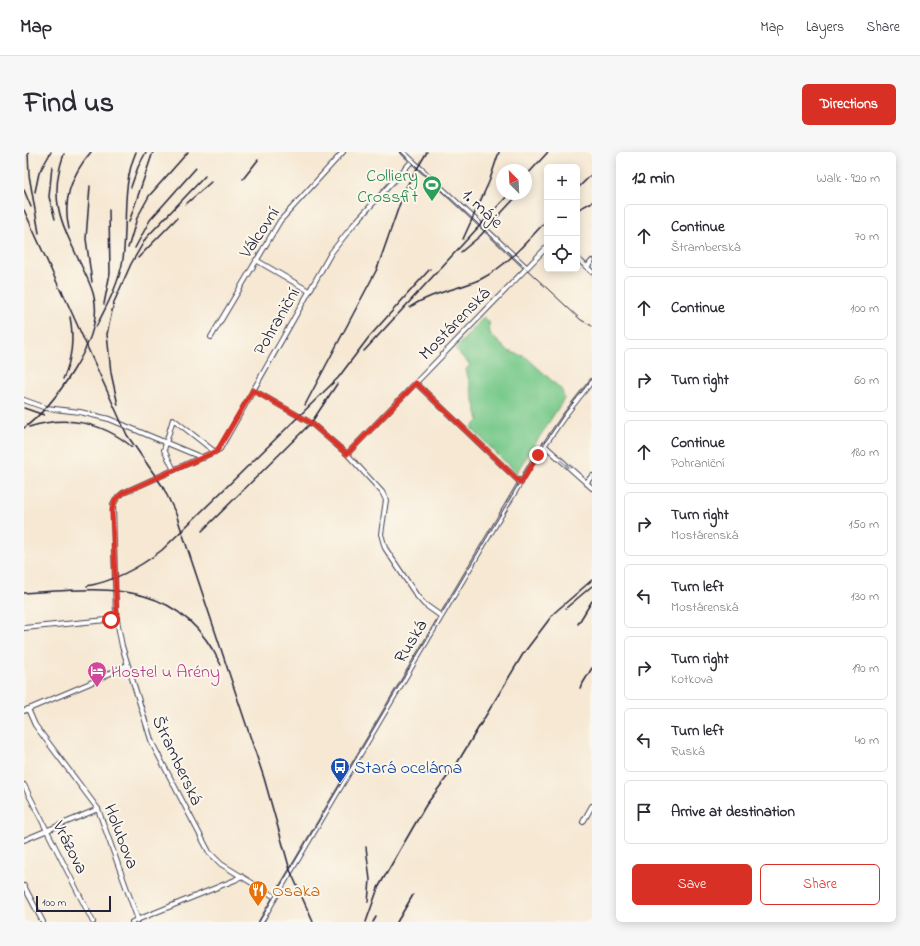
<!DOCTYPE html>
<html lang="en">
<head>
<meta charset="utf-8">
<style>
	:root { --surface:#fff; --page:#f7f7f7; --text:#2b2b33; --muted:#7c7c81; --line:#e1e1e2; --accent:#d93025 }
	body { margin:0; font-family:"Indie Flower",sans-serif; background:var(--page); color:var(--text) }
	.controls { position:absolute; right:12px; top:12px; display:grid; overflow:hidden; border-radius:6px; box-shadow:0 2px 10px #0003 }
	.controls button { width:36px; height:36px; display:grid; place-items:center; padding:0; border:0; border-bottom:1px solid var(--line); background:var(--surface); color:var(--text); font:20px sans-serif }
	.compass { position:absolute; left:472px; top:12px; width:36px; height:36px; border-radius:50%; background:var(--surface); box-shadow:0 2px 10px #0003; rotate:336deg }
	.scale { position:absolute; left:12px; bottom:10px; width:75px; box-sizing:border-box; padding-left:4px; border:2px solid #22223b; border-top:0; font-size:11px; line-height:14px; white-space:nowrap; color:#22223b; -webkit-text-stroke:3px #fbf7ec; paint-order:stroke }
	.stop { position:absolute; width:12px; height:12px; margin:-9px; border:3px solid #d93025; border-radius:50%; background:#fff }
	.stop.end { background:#d93025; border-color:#fff; box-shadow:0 1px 4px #0008 }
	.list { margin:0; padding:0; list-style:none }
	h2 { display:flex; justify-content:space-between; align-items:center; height:52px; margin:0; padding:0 16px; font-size:17px }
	h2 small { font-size:13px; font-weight:400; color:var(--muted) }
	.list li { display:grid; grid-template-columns:26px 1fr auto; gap:12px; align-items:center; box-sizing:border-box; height:64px; margin:0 8px 8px; padding:0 8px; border:1px solid var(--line); border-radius:6px }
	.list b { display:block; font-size:15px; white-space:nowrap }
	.list p { margin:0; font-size:13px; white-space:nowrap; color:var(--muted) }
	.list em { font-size:13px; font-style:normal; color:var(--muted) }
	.actions { display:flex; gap:8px; padding:12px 16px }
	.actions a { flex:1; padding:9px 0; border:1px solid var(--accent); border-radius:6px; text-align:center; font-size:14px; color:var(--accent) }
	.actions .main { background:var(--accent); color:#fff }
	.icon { flex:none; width:22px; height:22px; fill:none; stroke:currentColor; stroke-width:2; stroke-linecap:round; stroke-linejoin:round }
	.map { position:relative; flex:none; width:568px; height:770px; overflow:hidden; border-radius:6px }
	header { display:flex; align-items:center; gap:24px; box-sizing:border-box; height:56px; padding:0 20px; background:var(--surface); border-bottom:1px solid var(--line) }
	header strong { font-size:19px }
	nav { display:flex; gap:22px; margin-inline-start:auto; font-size:14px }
	.intro { display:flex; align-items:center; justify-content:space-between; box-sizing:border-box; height:96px; padding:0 24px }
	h1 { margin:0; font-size:28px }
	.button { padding:10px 18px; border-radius:6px; background:var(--accent); color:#fff; font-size:14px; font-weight:700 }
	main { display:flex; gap:24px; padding:0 24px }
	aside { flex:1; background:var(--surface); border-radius:6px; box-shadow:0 2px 10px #0003 }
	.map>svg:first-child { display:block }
	.green { fill:#78c98b; stroke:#4d7663 }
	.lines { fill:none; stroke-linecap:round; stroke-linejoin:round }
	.street-casing { stroke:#424052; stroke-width:6 }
	.street { stroke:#fff; stroke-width:4 }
	.tram { stroke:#22223b; stroke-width:1 }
	.rail { stroke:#22223b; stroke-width:1.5 }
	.oneway { fill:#9c9ca7 }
	.route { stroke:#d93025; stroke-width:5 }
	.labels { text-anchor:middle; stroke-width:4; stroke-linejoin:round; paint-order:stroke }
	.leisure-label { font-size:18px; fill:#27864d; stroke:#fbf7ec; text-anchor:end }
	.street-label { font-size:18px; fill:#22223b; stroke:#fbf7ec }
	.hotel-label { font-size:18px; fill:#b23c85; stroke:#fbf7ec; text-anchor:start }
	.transit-label { font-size:18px; fill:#164399; stroke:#fbf7ec; text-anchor:start }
	.food-label { font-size:18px; fill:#c56008; stroke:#fbf7ec; text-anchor:start }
</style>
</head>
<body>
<header>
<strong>Map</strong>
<nav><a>Map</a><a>Layers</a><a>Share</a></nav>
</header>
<div class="intro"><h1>Find us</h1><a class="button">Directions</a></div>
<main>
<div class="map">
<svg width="568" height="770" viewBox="0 0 568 770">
	<rect width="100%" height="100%" fill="#fbf7ec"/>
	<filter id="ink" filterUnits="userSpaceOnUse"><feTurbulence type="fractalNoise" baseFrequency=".025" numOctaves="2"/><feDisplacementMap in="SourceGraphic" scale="8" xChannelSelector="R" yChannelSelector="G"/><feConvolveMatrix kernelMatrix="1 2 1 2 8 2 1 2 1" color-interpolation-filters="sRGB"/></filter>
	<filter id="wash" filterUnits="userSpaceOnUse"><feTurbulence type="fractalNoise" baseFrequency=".012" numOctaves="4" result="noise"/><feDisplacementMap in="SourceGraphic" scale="16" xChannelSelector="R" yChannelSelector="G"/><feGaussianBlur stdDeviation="0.9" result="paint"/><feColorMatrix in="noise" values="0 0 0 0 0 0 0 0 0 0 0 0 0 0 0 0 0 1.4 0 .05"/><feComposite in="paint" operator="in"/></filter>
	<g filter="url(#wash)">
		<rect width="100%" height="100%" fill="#f6e8d3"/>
		<path class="green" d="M460,165L465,170L466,182L484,199L502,205L538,238L540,247L492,321L447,276L455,268L442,217L446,213L431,197Z"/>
	</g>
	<g filter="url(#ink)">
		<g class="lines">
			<defs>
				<g id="street">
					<path d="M379,0L502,115"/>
					<path d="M553,106L568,120"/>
					<path d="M232,108L285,139"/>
					<path d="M563,115L568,109"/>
					<path d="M187,185L256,69L319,0"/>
					<path d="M392,231L497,331"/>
					<path d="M229,238L287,271L323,302L523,95"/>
					<path d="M0,248L22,256L56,260L85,267L179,306"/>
					<path d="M520,293L568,336"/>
					<path d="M323,302L358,340L362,348L357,382L361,396L393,444L400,452L417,464"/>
					<path d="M150,318L140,298L149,267L191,300"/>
					<path d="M562,331L568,324"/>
					<path d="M0,476L93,467"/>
					<path d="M4,557L11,573L74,657L114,768"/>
					<path d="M0,559L64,532L103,513"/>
					<path d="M0,633L69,770"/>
					<path d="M559,670L568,654"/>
					<path d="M0,688L74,657"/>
					<path d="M0,734L19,770"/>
					<path d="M251,745L197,712L185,700L128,591L98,494L92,463L89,353L93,346L99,341L196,297L307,101L330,72L388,9"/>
					<path d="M108,770L211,728L217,724"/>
					<path d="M237,770L508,311L542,262L568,229"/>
				</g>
			</defs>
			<use href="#street" class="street-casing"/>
			<use href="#street" class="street"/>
			<g class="tram">
				<path d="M377,0L557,168L568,174"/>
				<path d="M235,770L507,311L541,261L568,227"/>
			</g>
			<g class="rail">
				<path d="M4,0L5,23L15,81"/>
				<path d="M28,14L25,45L31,67"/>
				<path d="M502,24L524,0"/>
				<path d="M219,27L234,8"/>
				<path d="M66,34L62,87L68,130"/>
				<path d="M107,35L114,15L122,0"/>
				<path d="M553,37L568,22"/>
				<path d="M0,38L7,55"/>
				<path d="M11,40L15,21L27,0"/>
				<path d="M162,52L187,30"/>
				<path d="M0,58L39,144"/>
				<path d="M553,58L568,50"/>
				<path d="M105,70L129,0"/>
				<path d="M45,77C38,48 48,22 67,0"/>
				<path d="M439,87L465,30L475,0"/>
				<path d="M104,96L113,66L125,44L164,0"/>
				<path d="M111,96L126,68L172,16"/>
				<path d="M437,100L456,84L491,46"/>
				<path d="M114,106L153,66"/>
				<path d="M38,139L103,283L139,335L152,362L240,626L266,718L289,770"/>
				<path d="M80,152L86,121L85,58"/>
				<path d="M386,155C408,140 433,138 457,127C483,114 503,89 523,68"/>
				<path d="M72,175C83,153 95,132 99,107C104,70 97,35 112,0"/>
				<path d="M340,199L485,42"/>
				<path d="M39,227C48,207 50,186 46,165"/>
				<path d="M94,253L87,221L83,182L90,150L107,112L122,86L181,24"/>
				<path d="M281,253L353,117L381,37L403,0"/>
				<path d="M0,256L20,263"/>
				<path d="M5,275C42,263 79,270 108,295"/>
				<path d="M0,276C20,261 36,240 49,219C62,198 76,171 70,145C68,135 63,126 59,117C39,74 23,49 40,2"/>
				<path d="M178,379L287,271L313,232"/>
				<path d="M63,434C91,429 116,415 138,398L314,226L345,185L406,117"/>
				<path d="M0,441C81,436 155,425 197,513"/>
				<path d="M542,456L568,434"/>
				<path d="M554,472L568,449"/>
				<path d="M556,536L568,516"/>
				<path d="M342,695L346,728L344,750"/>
				<path d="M342,770L354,736L402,653L432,613L499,502L530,461L568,428"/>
				<path d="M349,770L352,765"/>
				<path d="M373,770L389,743"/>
			</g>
		</g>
		<defs><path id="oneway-solid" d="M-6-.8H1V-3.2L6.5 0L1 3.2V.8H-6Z"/></defs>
		<use class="oneway" href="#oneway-solid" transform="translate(541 312) rotate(42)"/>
	</g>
	<g class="lines" filter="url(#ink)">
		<path class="route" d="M87,468L93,467L88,359L91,348L99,341L193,299L229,238L287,271L323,302L392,231L497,331L514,303"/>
	</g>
	<defs>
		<symbol id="stadium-pin" viewBox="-11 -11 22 30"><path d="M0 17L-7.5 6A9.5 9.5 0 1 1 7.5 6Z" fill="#2e9e5b" stroke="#fbf7ec"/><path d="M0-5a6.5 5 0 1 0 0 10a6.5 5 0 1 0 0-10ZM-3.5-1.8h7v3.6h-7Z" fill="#fff"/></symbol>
		<symbol id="hotel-pin" viewBox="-11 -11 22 30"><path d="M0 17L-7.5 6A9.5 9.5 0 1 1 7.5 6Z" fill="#d1479c" stroke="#fbf7ec"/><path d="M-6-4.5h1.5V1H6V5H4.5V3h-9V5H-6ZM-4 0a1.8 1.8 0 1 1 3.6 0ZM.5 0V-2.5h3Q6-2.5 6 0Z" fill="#fff"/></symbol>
		<symbol id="bus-pin" viewBox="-11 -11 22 30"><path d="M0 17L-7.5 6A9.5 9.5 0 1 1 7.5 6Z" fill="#1a4fb4" stroke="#fbf7ec"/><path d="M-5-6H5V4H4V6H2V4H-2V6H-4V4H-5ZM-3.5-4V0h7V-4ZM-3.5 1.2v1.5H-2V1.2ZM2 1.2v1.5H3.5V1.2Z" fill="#fff"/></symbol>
		<symbol id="restaurant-pin" viewBox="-11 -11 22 30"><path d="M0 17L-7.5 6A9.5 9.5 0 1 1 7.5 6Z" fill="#e8710a" stroke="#fbf7ec"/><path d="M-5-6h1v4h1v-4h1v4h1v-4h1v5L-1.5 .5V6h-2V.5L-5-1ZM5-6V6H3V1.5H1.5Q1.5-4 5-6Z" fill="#fff"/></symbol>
	</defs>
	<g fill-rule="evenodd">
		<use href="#stadium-pin" x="397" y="22" width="22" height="30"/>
		<use href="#hotel-pin" x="62" y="508" width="22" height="30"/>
		<use href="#bus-pin" x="305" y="604" width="22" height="30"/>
		<use href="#restaurant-pin" x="223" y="727" width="22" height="30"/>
	</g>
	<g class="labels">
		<g class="leisure-label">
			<text x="394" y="29">Colliery<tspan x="394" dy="21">Crossfit</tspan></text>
		</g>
		<g class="street-label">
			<text transform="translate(459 56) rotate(43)" y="6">1. máje</text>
			<text transform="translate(235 80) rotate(-56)" y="6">Válcovní</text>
			<text transform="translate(252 169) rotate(-60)" y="6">Pohraniční</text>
			<text transform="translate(430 171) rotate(-46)" y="6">Mostárenská</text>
			<text transform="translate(386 489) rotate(-59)" y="6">Ruská</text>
			<text transform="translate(154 608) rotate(65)" y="6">Štramberská</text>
			<text transform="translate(98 684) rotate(69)" y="6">Holubova</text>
			<text transform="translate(47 695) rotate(63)" y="6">Vrázova</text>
		</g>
		<g class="hotel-label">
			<text x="87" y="525">Hostel u Arény</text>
		</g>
		<g class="transit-label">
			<text x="330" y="621">Stará ocelárna</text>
		</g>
		<g class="food-label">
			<text x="248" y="744">Osaka</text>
		</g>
	</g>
</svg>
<div class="controls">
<button>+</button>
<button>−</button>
<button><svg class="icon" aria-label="locate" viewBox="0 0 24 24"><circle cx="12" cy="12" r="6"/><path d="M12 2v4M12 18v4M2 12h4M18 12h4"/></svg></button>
</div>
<svg class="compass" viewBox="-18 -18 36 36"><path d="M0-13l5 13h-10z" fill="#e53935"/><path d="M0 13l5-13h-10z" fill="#7c7c81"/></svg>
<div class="scale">100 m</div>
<div class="stop" style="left:87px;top:468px"></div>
<div class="stop end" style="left:514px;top:303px"></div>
</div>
<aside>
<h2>12 min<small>Walk · 920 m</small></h2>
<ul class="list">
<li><svg class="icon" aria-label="ahead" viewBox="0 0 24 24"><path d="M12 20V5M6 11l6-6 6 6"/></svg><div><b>Continue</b><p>Štramberská</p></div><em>70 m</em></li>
<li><svg class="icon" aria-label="ahead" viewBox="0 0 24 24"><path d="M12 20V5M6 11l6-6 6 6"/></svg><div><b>Continue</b></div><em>100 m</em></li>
<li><svg class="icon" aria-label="right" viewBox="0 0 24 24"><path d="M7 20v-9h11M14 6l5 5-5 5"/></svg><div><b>Turn right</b></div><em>60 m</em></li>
<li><svg class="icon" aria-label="ahead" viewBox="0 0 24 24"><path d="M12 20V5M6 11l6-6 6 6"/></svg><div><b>Continue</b><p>Pohraniční</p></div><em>180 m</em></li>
<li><svg class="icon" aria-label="right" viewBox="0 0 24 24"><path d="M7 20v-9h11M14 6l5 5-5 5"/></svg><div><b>Turn right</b><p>Mostárenská</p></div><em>150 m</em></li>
<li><svg class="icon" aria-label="left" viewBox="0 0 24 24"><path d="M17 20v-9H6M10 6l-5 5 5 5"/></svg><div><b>Turn left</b><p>Mostárenská</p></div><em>130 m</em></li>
<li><svg class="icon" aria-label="right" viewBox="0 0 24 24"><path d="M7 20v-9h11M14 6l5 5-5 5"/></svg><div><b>Turn right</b><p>Kotkova</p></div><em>190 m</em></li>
<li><svg class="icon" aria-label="left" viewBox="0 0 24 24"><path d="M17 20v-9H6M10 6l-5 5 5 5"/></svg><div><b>Turn left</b><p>Ruská</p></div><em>40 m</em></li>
<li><svg class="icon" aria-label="arrive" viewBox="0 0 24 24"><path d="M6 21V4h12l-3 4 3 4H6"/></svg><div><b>Arrive at destination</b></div></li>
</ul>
<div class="actions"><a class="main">Save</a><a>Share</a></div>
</aside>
</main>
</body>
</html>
